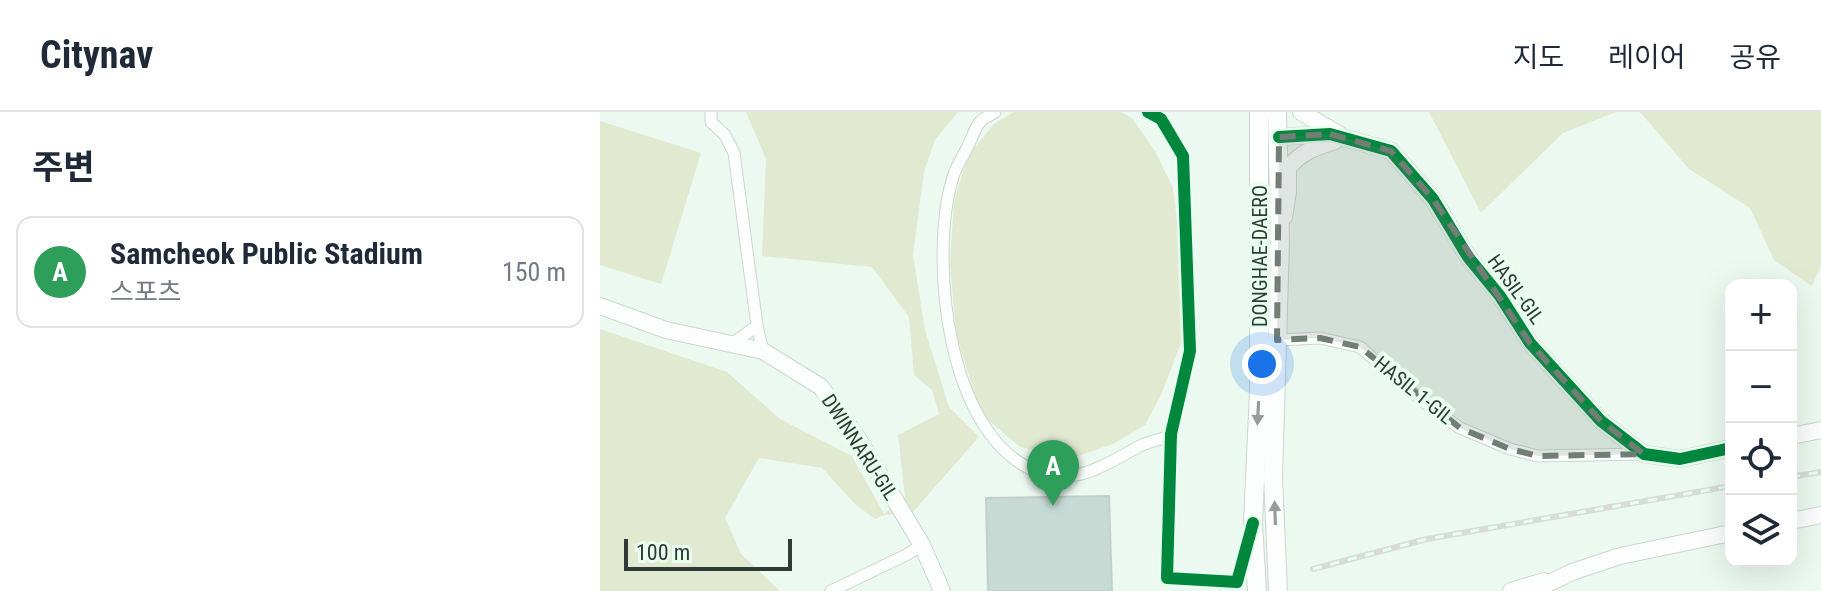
<!DOCTYPE html>
<html lang="ko">
<head>
<meta charset="utf-8">
<style>
	:root { --surface:#fff; --page:#f6f6f7; --text:#1f2937; --muted:#747a83; --line:#e0e1e3; --accent:#ea580c }
	body { margin:0; font-family:"Roboto Condensed","Noto Sans KR",sans-serif; background:var(--page); color:var(--text) }
	.controls { position:absolute; right:24px; bottom:24px; display:grid; overflow:hidden; border-radius:16px; box-shadow:0 8px 32px #0002 }
	.controls button { width:72px; height:72px; display:grid; place-items:center; padding:0; border:0; border-bottom:2px solid var(--line); background:var(--surface); color:var(--text); font:40px sans-serif }
	.scale { position:absolute; left:24px; bottom:20px; width:168px; box-sizing:border-box; padding-left:8px; border:4px solid #2f3b34; border-top:0; font-size:22px; line-height:28px; white-space:nowrap; color:#2f3b34; -webkit-text-stroke:6px #e7fef0; paint-order:stroke }
	.you { position:absolute; left:662px; top:252px; width:28px; height:28px; margin:-20px; border:6px solid #fff; border-radius:50%; background:#1a73e8; box-shadow:0 0 0 12px #1a73e833 }
	.badge { display:grid; place-items:center; width:52px; height:52px; border-radius:50%; background:var(--accent); color:#fff; font-size:26px; font-weight:700 }
	.pin { position:absolute; translate:-50% -66px; filter:drop-shadow(0 2px 4px #0008) }
	.pin::after { content:''; position:absolute; top:42px; width:28px; height:24px; background:inherit; clip-path:polygon(0 0,100% 0,50% 100%) }
	.list { margin:0; padding:0; list-style:none }
	h2 { display:flex; justify-content:space-between; align-items:center; height:104px; margin:0; padding:0 32px; font-size:34px }
	h2 small { font-size:26px; font-weight:400; color:var(--muted) }
	.list li { display:grid; grid-template-columns:52px 1fr auto; gap:24px; align-items:center; box-sizing:border-box; height:112px; margin:0 16px 16px; padding:0 16px; border:2px solid var(--line); border-radius:16px }
	.list b { display:block; font-size:30px; white-space:nowrap }
	.list p { margin:0; font-size:26px; white-space:nowrap; color:var(--muted) }
	.list em { font-size:26px; font-style:normal; color:var(--muted) }
	.icon { flex:none; width:44px; height:44px; fill:none; stroke:currentColor; stroke-width:2; stroke-linecap:round; stroke-linejoin:round }
	.map { position:relative; flex:none; width:1221px; height:479px; overflow:hidden }
	header { display:flex; align-items:center; gap:48px; box-sizing:border-box; height:112px; padding:0 40px; background:var(--surface); border-bottom:2px solid var(--line) }
	header strong { font-size:38px }
	nav { display:flex; gap:44px; margin-inline-start:auto; font-size:28px }
	main { display:flex }
	aside { flex:1; background:var(--surface) }
	.map>svg:first-child { display:block }
	.green { fill:#e2e9d1 }
	.building { fill:#c7dbd5; stroke:#c2cfca; stroke-width:2 }
	.lines { fill:none; stroke-linecap:round; stroke-linejoin:round }
	.street-casing { stroke:#cad6cf; stroke-width:13 }
	.secondary-casing { stroke:#cad6cf; stroke-width:18 }
	.primary-casing { stroke:#cad6cf; stroke-width:20 }
	.street { stroke:#fcfefd; stroke-width:11 }
	.secondary { stroke:#fcfefd; stroke-width:16 }
	.primary { stroke:#fcfefd; stroke-width:18 }
	.rail-casing { stroke:#d8dcd9; stroke-width:6 }
	.rail { stroke:#e7fef0; stroke-width:3; stroke-dasharray:9; stroke-linecap:butt }
	.cycleway-casing { stroke:#e7fef0; stroke-width:17 }
	.cycleway { stroke:#00873e; stroke-width:12 }
	.oneway { fill:#969c98 }
	.marked { fill:#717e76; fill-opacity:0.2; stroke:#717e76; stroke-width:6; stroke-dasharray:16 10; stroke-linejoin:round }
	.labels { text-anchor:middle; stroke-width:8; stroke-linejoin:round; paint-order:stroke }
	.street-label { font-size:20px; fill:#2f3b34; stroke:#e7fef0 }
</style>
</head>
<body>
<header>
<strong>Citynav</strong>
<nav><a>지도</a><a>레이어</a><a>공유</a></nav>
</header>
<main>
<aside>
<h2>주변<small></small></h2>
<ul class="list">
<li><span class="badge" style="background:#2e9e5b">A</span><div><b>Samcheok Public Stadium</b><p>스포츠</p></div><em>150 m</em></li>
</ul>
</aside>
<div class="map">
<svg width="1221" height="479" viewBox="0 0 1221 479">
	<rect width="100%" height="100%" fill="#ecf9f1"/>
	<g class="green">
		<path d="M146,0H358L335,28L324,60L313,143L325,218L349,295L379,325L312,401L284,403L275,407L256,393L222,356L159,346L125,406L141,442L180,479H0V217L127,260L180,307L252,344L284,402L305,385L298,323L339,302L332,278L314,263L309,205L272,155L162,144L166,47Z"/>
		<path d="M414,0H521L532,6L555,39L573,76L579,124L581,231L561,283L545,313L513,332L469,347L420,335L385,305L373,277L356,222L350,152L354,89L368,44L394,12Z"/>
		<path d="M829,0H1016L963,21L881,101Z"/>
		<path d="M1040,0H1221V153L1212,174L1174,148L1150,96L1089,57Z"/>
		<path d="M0,9L101,41L61,172L0,153Z"/>
	</g>
	<path class="building" d="M509,384L512,479H388L386,386Z"/>
	<g class="lines">
		<defs>
			<g id="street">
				<path d="M111,0V10L125,23L134,41L157,214"/>
				<path d="M395,0C391,3 383,6 380,10C375,16 372,26 369,32C364,43 356,54 353,65C328,146 347,336 445,362C482,372 512,348 542,333C551,329 562,327 571,324"/>
				<path d="M548,0L561,7L583,44L590,239L571,322L567,466L637,470L649,427"/>
				<path d="M677,228L720,226L760,235L825,291L860,316L910,337L938,344L1044,342"/>
				<path d="M133,231L157,214L163,239"/>
				<path d="M231,479L306,443L322,433"/>
			</g>
			<g id="secondary">
				<path d="M701,0L740,23"/>
				<path d="M679,25L730,22L791,39L833,87L868,145L900,184L930,231L1001,309L1044,342L1080,347L1131,336"/>
				<path d="M684,105L688,80V56C701,40 716,35 735,29"/>
				<path d="M0,194L66,218L163,239L221,275L259,328L322,433L342,479"/>
				<path d="M1191,324L1221,318"/>
				<path d="M1191,409L1221,403"/>
				<path d="M911,479L944,469"/>
				<path d="M933,479L972,460L1020,444L1131,421"/>
			</g>
			<g id="primary">
				<path d="M677,0L680,130L673,365L678,479"/>
				<path d="M657,479L653,411L659,279V0"/>
			</g>
		</defs>
		<use href="#street" class="street-casing"/>
		<use href="#secondary" class="secondary-casing"/>
		<use href="#primary" class="primary-casing"/>
		<use href="#street" class="street"/>
		<use href="#secondary" class="secondary"/>
		<use href="#primary" class="primary"/>
		<defs>
			<g id="rail">
				<path d="M1191,365L1221,360"/>
				<path d="M713,457L827,427L1131,374"/>
			</g>
		</defs>
		<use href="#rail" class="rail-casing"/>
		<use href="#rail" class="rail"/>
		<defs>
			<g id="cycleway">
				<path d="M548,0L561,7L583,44L590,239L571,322L567,466L637,470L653,411"/>
				<path d="M679,25L730,22L791,39L833,87L868,145L900,184L930,231L1001,309L1044,342L1080,347L1131,336"/>
			</g>
		</defs>
		<use href="#cycleway" class="cycleway-casing"/>
		<use href="#cycleway" class="cycleway"/>
	</g>
	<defs><path id="oneway-solid" d="M-6-.8H1V-3.2L6.5 0L1 3.2V.8H-6Z" transform="scale(2)"/></defs>
	<g class="oneway">
		<use href="#oneway-solid" transform="translate(658 301) rotate(93)"/>
		<use href="#oneway-solid" transform="translate(675 401) rotate(-92)"/>
	</g>
	<path class="marked" d="M730,22L791,39L833,87L930,231L1001,309L1044,342L938,344L910,337L860,316L760,235L720,226L677,228L679,25Z"/>
	<g class="labels">
		<g class="street-label">
			<text transform="translate(660 144) rotate(-90)" y="7">DONGHAE-DAERO</text>
			<text transform="translate(916 177) rotate(54)" y="7">HASIL-GIL</text>
			<text transform="translate(814 278) rotate(39)" y="7">HASIL 1-GIL</text>
			<text transform="translate(260 335) rotate(57)" y="7">DWINNARU-GIL</text>
		</g>
	</g>
</svg>
<div class="controls">
<button>+</button>
<button>−</button>
<button><svg class="icon" aria-label="locate" viewBox="0 0 24 24"><circle cx="12" cy="12" r="6"/><path d="M12 2v4M12 18v4M2 12h4M18 12h4"/></svg></button>
<button><svg class="icon" aria-label="layers" viewBox="0 0 24 24"><path d="M12 4l9 5-9 5-9-5zM3 14l9 5 9-5"/></svg></button>
</div>
<div class="scale">100 m</div>
<div class="you"></div>
<div class="pin badge" style="left:453px;top:394px;background:#2e9e5b">A</div>
</div>
</main>
</body>
</html>
